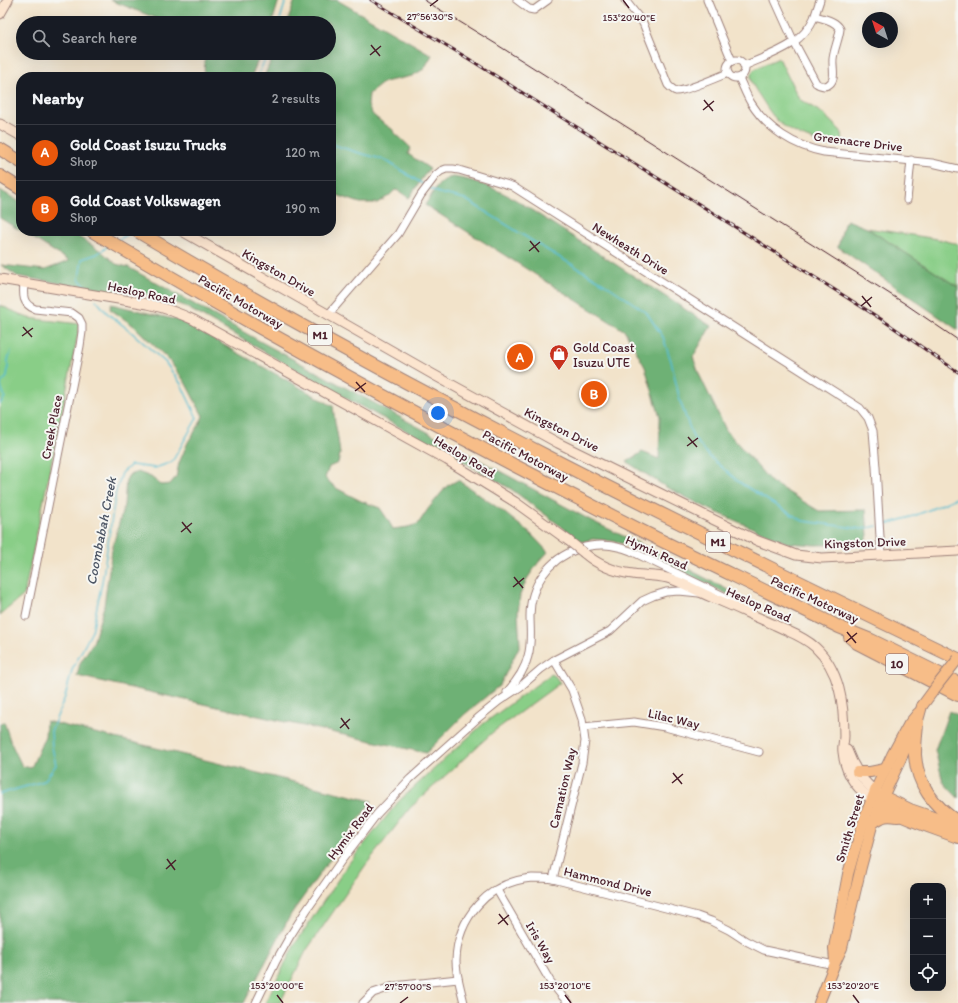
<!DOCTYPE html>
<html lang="en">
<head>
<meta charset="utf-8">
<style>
	:root { --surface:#171b24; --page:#242831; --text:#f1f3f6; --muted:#9ea1a6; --line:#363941; --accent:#ea580c }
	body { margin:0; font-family:Itim,sans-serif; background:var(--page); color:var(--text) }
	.controls { position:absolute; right:12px; bottom:12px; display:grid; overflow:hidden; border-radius:8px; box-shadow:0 4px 16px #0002 }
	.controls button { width:36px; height:36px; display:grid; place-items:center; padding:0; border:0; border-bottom:1px solid var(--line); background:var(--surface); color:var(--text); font:20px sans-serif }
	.compass { position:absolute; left:862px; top:12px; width:36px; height:36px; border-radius:50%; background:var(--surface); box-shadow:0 4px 16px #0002; rotate:321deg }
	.you { position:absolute; left:438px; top:413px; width:14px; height:14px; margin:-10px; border:3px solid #fff; border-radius:50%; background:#1a73e8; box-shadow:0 0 0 6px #1a73e833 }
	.badge { display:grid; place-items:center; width:26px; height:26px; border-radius:50%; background:var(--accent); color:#fff; font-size:13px; font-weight:700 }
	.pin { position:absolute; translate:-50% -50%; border:2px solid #fff; box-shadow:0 1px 4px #0006 }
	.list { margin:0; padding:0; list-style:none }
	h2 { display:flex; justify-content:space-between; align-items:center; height:52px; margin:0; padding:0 16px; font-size:17px }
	h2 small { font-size:13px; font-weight:400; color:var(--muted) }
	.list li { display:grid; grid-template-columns:26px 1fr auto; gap:12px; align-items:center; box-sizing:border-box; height:56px; padding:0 16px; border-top:1px solid var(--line) }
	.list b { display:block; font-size:15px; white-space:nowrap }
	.list p { margin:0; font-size:13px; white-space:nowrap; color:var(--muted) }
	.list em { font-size:13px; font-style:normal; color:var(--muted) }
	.icon { flex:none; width:22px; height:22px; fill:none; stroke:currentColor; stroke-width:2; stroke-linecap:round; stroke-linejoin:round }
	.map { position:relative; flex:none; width:958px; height:1003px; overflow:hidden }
	.search { position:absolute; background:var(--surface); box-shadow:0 4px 16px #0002; left:16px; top:16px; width:320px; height:44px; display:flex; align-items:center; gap:10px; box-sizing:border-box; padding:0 14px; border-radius:22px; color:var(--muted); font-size:15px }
	.panel { position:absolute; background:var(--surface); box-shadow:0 4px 16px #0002; left:16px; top:72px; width:320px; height:164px; border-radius:16px }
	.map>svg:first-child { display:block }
	.green { fill:#89ce87; stroke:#6a7659 }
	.forest { fill:#6eb174; stroke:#5c6850 }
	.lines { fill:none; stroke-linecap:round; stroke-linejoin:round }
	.stream { stroke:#53bcd0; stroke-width:1.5 }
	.street-casing { stroke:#9e817a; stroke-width:9 }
	.secondary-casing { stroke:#9e817a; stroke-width:11 }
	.primary-casing { stroke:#9e817a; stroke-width:12 }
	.highway-casing { stroke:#9e817a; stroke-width:14 }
	.street { stroke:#fff; stroke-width:7 }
	.secondary { stroke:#fce5cf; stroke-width:9 }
	.primary { stroke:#f7bd88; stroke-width:10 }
	.highway { stroke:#f7bd88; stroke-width:12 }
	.tram { stroke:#4a1f2b; stroke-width:1 }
	.rail-casing { stroke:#4a1f2b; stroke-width:3 }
	.rail { stroke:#f6f6f2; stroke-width:1.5; stroke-dasharray:4.5; stroke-linecap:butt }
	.secondary-bridge-casing { stroke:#9e817a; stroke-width:11; stroke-linecap:butt }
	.primary-bridge-casing { stroke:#9e817a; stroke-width:12; stroke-linecap:butt }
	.secondary-bridge { stroke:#fce5cf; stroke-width:9 }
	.primary-bridge { stroke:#f7bd88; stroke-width:10 }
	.ticks { fill:none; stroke:#4a1f2b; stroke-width:1.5 }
	.labels { text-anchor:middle; stroke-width:4; stroke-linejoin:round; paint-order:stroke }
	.shield { fill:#f6f6f2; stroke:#7e6067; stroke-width:1 }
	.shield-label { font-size:12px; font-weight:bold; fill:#4a1f2b }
	.street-label { font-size:13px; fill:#4a1f2b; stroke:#f6f6f2 }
	.poi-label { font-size:13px; fill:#4a1f2b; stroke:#f6f6f2; text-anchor:start }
	.water-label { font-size:14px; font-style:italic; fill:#4d5665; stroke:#f6f6f2 }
	.ticks-label { font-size:10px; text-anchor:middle; fill:#4a1f2b; stroke:#f6f6f2; stroke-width:4; stroke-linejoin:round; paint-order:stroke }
</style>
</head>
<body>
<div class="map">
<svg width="958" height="1003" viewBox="0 0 958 1003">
	<rect width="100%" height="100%" fill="#f6f6f2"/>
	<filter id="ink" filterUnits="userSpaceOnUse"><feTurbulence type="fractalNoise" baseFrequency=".025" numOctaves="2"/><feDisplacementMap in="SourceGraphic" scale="8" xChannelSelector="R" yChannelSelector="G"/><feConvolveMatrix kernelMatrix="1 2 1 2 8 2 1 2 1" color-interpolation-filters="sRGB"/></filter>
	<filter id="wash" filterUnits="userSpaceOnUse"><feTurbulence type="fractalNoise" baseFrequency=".012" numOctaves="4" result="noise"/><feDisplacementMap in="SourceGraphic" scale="16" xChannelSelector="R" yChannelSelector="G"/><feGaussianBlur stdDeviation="0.9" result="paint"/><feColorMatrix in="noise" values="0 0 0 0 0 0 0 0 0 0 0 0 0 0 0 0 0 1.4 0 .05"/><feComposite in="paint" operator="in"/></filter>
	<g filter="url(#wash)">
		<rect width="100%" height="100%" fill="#f2e3ca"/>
		<g class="green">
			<path d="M779,58L799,99L822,113L841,131L842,144C836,144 829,144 823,143C809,140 790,132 779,122C771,115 765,104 759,95C755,89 748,79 752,72C755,67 773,61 779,58Z"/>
			<path d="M867,228L937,239L954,243L958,244V287Z"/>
			<path d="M0,305L28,318L80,324L24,595L0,615Z"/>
			<path d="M551,674L555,676L560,683L493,732L410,808L365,866L306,951L280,1003H265L295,944L349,863L399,801L483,724Z"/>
		</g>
		<g class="forest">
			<path d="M110,0H279L272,23H168Z"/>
			<path d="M295,0H337L432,55L424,69L412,76L384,82L369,94L368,106L373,115L383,123L392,129L395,133L411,148L408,154L430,169L427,171L409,198L399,191L395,190L389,196L377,203H360L331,193V77H264L274,53H329V23H287Z"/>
			<path d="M205,53H261L251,77H204Z"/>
			<path d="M453,177C475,180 497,189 516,200L711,326L693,357L699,374L726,430L771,482L819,511L866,510L868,535L865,544L815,545L787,543L709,509L666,487L627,462L642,452L659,459L660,417L645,367L625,331L425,205C433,194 438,179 453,177Z"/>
			<path d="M0,190L21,203V231L0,218Z"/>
			<path d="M847,220L867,228L958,287V330L838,247L844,224Z"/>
			<path d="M22,231H69L101,251L116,264L128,267L265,344L592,521L642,545L732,592L731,596L631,546L612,541L593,539L582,542L511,489L459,459L351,401L184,306L170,301L144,294L87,288L17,276L1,265L45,270L69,261Z"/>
			<path d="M111,304L181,321L333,406L335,422L338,438L340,454L338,463L329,467L325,478L336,488L361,501L380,508L388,520L393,529L408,527L418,524L428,509L447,486L458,480L501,510L532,535L548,552L538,563L527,579L520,595L518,613L520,645L500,685L465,714L426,753L77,676L80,663L93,643L104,606L112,549L124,505L126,480L129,475L138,472L151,477L161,485L170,484L176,477L179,463L188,442L199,425L203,416L185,382L168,359L134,326L110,309Z"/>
			<path d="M949,711L958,715V798L943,782L935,750Z"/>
			<path d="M46,721L372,801L291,914L244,1003H0V724L4,722L11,743L22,766L31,768L45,736Z"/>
		</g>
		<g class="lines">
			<g class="stream">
				<path d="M279,23L286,0"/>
				<path d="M257,77L268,53"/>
				<path d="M331,144L356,152L385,160L424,185"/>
				<path d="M429,188L439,193L465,199L542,247L605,284L646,312L663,337L671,361L680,401L693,437L710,457L739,482L772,503L803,521L862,529L877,526"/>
				<path d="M118,240L132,232"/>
				<path d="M89,290L79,279L82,259L97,254L108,246"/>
				<path d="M0,404L5,397L1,387V383L7,377L8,368V360L11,351"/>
				<path d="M881,525C908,520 933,509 958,497"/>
				<path d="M0,794L44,781L56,765L52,747L51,731L65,697L72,670L92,631L102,582L116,491L122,473L131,465L155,468L172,462L197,418L181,384L165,362L129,330L107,313L96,300"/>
			</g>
		</g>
	</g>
	<g filter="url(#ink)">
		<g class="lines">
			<defs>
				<g id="street">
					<path d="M517,0L529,9L534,10L548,0"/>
					<path d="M625,0L643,23L668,85C670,87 673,90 676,91C684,92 718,77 728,73"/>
					<path d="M707,0L732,61"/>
					<path d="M775,0L794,42L816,83C820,86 823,87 828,85C837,80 832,68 833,59C834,49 839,39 840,29C835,20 823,19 815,16"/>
					<circle cx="736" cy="69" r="9"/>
					<path d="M744,66C770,54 801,47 814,18C816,12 818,6 820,0"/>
					<path d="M739,78C743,86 746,95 751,103C767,129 794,146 824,152L932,163L958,169"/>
					<path d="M907,200L911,160"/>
					<path d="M24,283C23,295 22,304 35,309L72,313L79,318L82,324V332L80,346L26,616"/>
					<path d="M328,315L398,234L421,195L436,175L441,171L446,169H453L459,170L512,186L860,408L868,418L873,431L876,467L881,555"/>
					<path d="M507,692C516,682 525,670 528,656C532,643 530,630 530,616C530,586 548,559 578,549C597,543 612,544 631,551L746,607L753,614"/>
					<path d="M583,727L634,722L665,727L759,752"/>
					<path d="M553,879L582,763L585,741L582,719L572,690L554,660"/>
					<path d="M497,890L550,981L562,996L569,1003"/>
					<path d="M256,1003L276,961L290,936L306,911L341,861L377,814L410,779L478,718L499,701L520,687L541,669L554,660L610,631L642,601L653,596L666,592L679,591L699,593"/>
					<path d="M363,1003L373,993L394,986L458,979"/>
					<path d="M464,1003C461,989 456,975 456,961C457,918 488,882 532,878C539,878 546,878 553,879L697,916L711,921L729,930L746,941L764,950L834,965"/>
				</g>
				<g id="secondary">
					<path d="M0,14L8,0"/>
					<path d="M0,124L21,136"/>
					<path d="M182,231L434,375L558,443L704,515L758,541L796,555L822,558L958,551"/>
					<path d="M0,279L148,304C165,308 179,313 194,320L447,460L515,502L569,541"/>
					<path d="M584,553C598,565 615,572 633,574C645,576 656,575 667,578C683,582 696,591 711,597C733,606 754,616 775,625C789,632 803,636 815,647C840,670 844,704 844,736C844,741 842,747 843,752C845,775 858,791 877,803"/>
					<path d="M847,750C854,769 864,784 880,795"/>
				</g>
				<g id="primary">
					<path d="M857,772H870L885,769"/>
					<path d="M835,962L834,948L848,874L854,853L866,814L875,791L892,755L909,724L918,713"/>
					<path d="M819,1003L835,963L842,948L861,867L873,822L883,797L917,724L922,706"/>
				</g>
				<g id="highway">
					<path d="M0,149L21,162"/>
					<path d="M0,176L21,189"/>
					<path d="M92,231C271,337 454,436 640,530C706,563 773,594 839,627L871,640L958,683"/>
					<path d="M137,231C403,389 680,525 958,659"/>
					<path d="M850,637L857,643L958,695"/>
					<path d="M917,724C916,734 915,744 915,755C917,784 934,807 958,822"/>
					<path d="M883,797L910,810L956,826"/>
					<path d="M880,805C904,819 932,827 958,837"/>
					<path d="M873,822C883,815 886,814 898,816"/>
				</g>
			</defs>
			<use href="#street" class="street-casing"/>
			<use href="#secondary" class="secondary-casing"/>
			<use href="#primary" class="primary-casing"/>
			<use href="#highway" class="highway-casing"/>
			<use href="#street" class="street"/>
			<use href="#secondary" class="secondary"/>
			<use href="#primary" class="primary"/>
			<use href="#highway" class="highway"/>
			<path class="tram" d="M424,0L496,44L786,228L904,303L958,340"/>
			<defs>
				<path id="rail" d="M371,0L469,59L884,321L958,372"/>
			</defs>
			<use href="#rail" class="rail-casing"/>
			<use href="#rail" class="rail"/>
			<defs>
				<path id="secondary-bridge" d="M569,541L584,553"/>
				<path id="primary-bridge" d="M922,706L939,683L958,659"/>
			</defs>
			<use href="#secondary-bridge" class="secondary-bridge-casing"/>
			<use href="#primary-bridge" class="primary-bridge-casing"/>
			<use href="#secondary-bridge" class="secondary-bridge"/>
			<use href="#primary-bridge" class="primary-bridge"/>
		</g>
	</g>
	<path class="ticks" d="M623,0L629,8M430,6L438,0M371,45L380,56M370,55L381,46M704,100L713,111M703,110L714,101M530,241L539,252M529,251L540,242M862,296L871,307M861,306L872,297M23,327L32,337M22,336L33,328M356,382L365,392M355,391L366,383M688,437L697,447M687,446L698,438M182,522L191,533M181,532L192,523M514,577L523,588M513,587L524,578M847,632L856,643M846,642L857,633M341,718L349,729M340,728L350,719M673,773L682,784M672,783L683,774M167,859L175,870M166,869L176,860M499,914L508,925M498,924L509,915M277,995L283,1003M565,995L571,1003M853,995L859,1003M400,1003L408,997"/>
	<defs>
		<symbol id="shop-pin" viewBox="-11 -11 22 30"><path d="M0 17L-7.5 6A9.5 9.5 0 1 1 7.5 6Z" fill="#c8321e" stroke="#f6f6f2"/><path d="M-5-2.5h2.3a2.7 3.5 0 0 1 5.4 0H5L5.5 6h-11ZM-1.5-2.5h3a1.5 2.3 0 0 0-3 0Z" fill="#fff"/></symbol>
	</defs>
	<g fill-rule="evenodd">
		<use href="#shop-pin" x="548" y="343" width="22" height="30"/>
	</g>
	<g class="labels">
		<g class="shield">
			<rect x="308" y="325" width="24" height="20" rx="3"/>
			<rect x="706" y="532" width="24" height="20" rx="3"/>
			<rect x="886" y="654" width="22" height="20" rx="3"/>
		</g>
		<g class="shield-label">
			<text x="320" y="339">M1</text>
			<text x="718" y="546">M1</text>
			<text x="897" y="668">10</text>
		</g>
		<g class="street-label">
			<text transform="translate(858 141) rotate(7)" y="5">Greenacre Drive</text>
			<text transform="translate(631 248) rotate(32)" y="5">Newheath Drive</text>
			<text transform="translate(279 272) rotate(30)" y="5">Kingston Drive</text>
			<text transform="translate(142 292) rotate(12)" y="5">Heslop Road</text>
			<text transform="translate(241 301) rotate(30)" y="5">Pacific Motorway</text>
			<text transform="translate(51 427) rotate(-79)" y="5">Creek Place</text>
			<text transform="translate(562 429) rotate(27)" y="5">Kingston Drive</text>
			<text transform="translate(526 455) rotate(28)" y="5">Pacific Motorway</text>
			<text transform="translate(465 456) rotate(31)" y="5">Heslop Road</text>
			<text transform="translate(865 542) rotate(-2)" y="5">Kingston Drive</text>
			<text transform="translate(657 552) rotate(24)" y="5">Hymix Road</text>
			<text transform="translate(815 599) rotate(25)" y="5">Pacific Motorway</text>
			<text transform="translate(759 604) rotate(24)" y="5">Heslop Road</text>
			<text transform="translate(674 718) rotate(13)" y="5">Lilac Way</text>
			<text transform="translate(562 788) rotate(-77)" y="5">Carnation Way</text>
			<text transform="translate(849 828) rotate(-73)" y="5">Smith Street</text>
			<text transform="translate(350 831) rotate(-53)" y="5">Hymix Road</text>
			<text transform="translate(608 881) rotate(14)" y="5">Hammond Drive</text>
			<text transform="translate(541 942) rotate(60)" y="5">Iris Way</text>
		</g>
		<g class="poi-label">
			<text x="573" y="352">Gold Coast<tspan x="573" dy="15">Isuzu UTE</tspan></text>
		</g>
		<g class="water-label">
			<text transform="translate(101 531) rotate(-79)" y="5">Coombabah Creek</text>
		</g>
	</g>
	<g class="ticks-label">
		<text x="430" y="20">27°56'30"S</text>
		<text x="629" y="21">153°20'40"E</text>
		<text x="277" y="989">153°20'00"E</text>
		<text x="565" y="989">153°20'10"E</text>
		<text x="853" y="989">153°20'20"E</text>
		<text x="408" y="990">27°57'00"S</text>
	</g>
</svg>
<div class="controls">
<button>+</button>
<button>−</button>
<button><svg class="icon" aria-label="locate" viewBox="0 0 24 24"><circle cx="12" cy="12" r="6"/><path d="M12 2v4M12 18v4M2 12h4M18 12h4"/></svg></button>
</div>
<svg class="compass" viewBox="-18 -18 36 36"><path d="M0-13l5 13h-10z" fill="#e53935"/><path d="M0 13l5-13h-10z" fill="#9ea1a6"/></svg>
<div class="you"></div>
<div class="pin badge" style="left:520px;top:357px">A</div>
<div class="pin badge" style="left:594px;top:394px">B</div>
<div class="search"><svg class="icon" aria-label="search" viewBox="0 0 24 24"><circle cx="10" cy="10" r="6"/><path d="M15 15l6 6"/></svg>Search here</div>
<section class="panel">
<h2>Nearby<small>2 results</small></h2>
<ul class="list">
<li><span class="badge">A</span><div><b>Gold Coast Isuzu Trucks</b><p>Shop</p></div><em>120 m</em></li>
<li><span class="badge">B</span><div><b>Gold Coast Volkswagen</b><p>Shop</p></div><em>190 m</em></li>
</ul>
</section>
</div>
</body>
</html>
